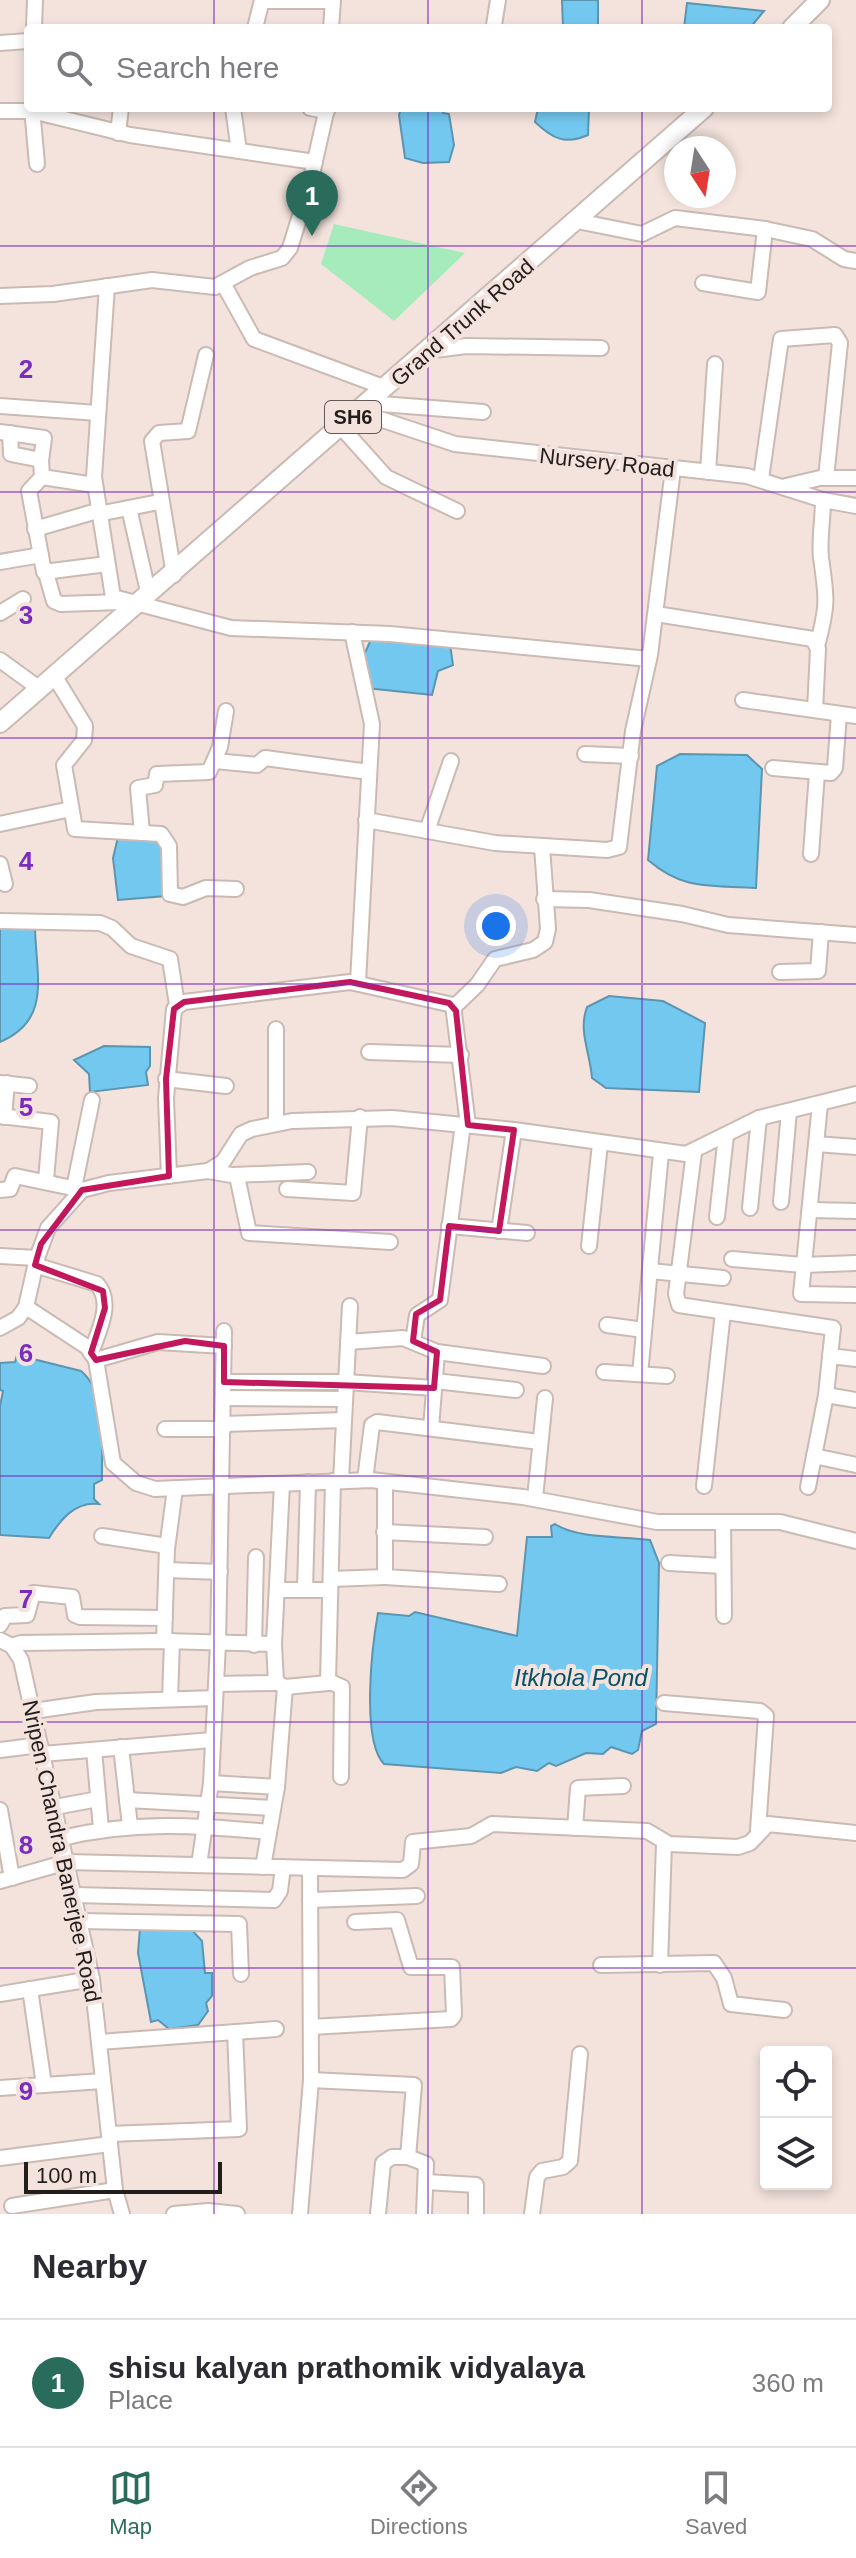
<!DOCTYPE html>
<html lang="en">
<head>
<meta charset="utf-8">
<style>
	:root { --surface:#fff; --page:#f2f2f3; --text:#2b2b33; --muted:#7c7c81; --line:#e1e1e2; --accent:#2a6c5c }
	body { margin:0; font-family:Arial,sans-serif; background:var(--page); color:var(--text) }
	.controls { position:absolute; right:24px; bottom:24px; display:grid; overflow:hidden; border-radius:8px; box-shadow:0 4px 12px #0003 }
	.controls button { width:72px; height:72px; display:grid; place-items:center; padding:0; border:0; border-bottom:2px solid var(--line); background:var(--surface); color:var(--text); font:40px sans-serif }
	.compass { position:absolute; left:664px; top:136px; width:72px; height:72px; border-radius:50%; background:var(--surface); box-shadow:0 4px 12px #0003; rotate:168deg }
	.scale { position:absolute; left:24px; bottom:20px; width:198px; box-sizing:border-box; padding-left:8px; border:4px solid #231d1b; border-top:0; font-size:22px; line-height:28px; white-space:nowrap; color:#231d1b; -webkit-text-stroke:6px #f4e3dd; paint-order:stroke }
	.you { position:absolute; left:496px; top:926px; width:28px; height:28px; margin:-20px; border:6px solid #fff; border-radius:50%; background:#1a73e8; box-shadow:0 0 0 12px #1a73e833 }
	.badge { display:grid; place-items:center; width:52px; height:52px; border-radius:50%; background:var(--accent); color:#fff; font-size:26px; font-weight:700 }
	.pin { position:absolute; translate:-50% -66px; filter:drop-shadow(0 2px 4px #0008) }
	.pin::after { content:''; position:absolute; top:42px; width:28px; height:24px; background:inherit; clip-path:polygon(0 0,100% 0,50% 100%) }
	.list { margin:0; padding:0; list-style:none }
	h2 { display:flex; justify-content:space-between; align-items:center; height:104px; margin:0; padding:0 32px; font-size:34px }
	h2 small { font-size:26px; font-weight:400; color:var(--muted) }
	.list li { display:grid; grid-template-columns:52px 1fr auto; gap:24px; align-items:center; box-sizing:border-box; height:128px; padding:0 32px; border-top:2px solid var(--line) }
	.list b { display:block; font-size:30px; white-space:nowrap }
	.list p { margin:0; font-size:26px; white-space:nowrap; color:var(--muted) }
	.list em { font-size:26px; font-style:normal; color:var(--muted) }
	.icon { flex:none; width:44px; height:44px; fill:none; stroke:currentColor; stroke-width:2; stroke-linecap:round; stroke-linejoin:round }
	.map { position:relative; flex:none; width:856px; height:2214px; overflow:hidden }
	.search { position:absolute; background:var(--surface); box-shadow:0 4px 12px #0003; left:24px; right:24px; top:24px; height:88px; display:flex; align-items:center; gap:20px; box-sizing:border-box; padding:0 28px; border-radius:8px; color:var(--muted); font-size:30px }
	.sheet { height:232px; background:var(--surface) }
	nav { display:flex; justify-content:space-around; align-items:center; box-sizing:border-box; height:112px; border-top:2px solid var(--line); background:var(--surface); font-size:22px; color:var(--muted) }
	nav a { display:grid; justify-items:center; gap:4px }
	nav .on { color:var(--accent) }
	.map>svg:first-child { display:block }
	.green { fill:#a5ebbb }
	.water { fill:#73c8f0; stroke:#5b95b0; stroke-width:2 }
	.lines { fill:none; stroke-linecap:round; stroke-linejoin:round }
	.minor-casing { stroke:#cabab4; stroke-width:18 }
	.major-casing { stroke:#cabab4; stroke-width:22 }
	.minor { stroke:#fff; stroke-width:14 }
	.major { stroke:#fff; stroke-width:18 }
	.marked { fill:none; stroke:#c2185b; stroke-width:6; stroke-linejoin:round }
	.grid { fill:none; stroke:#7b2cbf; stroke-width:2; stroke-opacity:0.55 }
	.labels { text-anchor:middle; stroke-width:8; stroke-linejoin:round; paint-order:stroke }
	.shield { fill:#f4e3dd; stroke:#625855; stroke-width:2 }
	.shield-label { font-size:20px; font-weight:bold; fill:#231d1b }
	.street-label { font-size:22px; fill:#231d1b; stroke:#f4e3dd }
	.water-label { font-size:24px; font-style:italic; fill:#05506a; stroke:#f4e3dd }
	.grid-label { font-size:26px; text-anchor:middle; font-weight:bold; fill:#7b2cbf; stroke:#f4e3dd; stroke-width:8; stroke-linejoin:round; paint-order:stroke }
</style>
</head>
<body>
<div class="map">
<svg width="856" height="2214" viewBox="0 0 856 2214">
	<rect width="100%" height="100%" fill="#f4e3dd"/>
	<path class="green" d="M334,224L465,253L394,321L321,264Z"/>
	<g class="water">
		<path d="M562,0H598V28H563Z"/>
		<path d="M687,3L764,11L750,28H684Z"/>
		<path d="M401,108H443V113L449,114L454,145L449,162L423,163L405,158L399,115Z"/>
		<path d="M538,108H589L588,135C565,145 553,139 535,122Z"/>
		<path d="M371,639L450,644L453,665L438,671L432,695L366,688L359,667Z"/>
		<path d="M680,754L747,755L762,769L756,888C710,885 684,891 648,860L657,766Z"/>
		<path d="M118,837L154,838L162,842L166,896L118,900L113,858Z"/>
		<path d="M0,925L35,928C36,976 52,1020 0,1042Z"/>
		<path d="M609,996L663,1001L705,1023L699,1092L606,1088L592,1078C590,1052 578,1031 587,1007Z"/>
		<path d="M104,1046L150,1047V1066L146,1072L148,1085L90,1092L89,1074L74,1060Z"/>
		<path d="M17,1355L81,1371C109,1394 101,1447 102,1480L94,1484V1499L99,1504C75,1501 60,1520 49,1538L0,1535V1406L3,1391L0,1390V1363L15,1362Z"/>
		<path d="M555,1524C577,1539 622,1536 650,1540L659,1563L656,1724L642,1731L638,1750L632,1754L611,1747L603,1754L586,1753L556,1766L549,1763L537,1771L516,1767L501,1773L384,1764C361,1740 372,1646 378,1613L409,1616L415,1612L517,1636L527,1537H552L551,1526Z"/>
		<path d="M189,1927L202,1941L205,1973H212V1996L206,2003L208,2011L198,2025L169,2029L158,2020L151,2022L138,1953L140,1928Z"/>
	</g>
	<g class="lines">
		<defs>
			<g id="minor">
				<path d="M262,1H333"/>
				<path d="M494,25L498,0"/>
				<path d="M34,28L35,0"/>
				<path d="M255,28L262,0"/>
				<path d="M331,28L333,0"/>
				<path d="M0,43L28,41"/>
				<path d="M32,108L37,164"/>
				<path d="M233,108L239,151"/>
				<path d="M310,108L327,111"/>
				<path d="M0,111H32L130,135L315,162"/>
				<path d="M118,133L121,108"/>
				<path d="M577,221L642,234L675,218L765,229L812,239L844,259L856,261"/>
				<path d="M703,283L758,292L765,229"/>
				<path d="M224,285L254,339L386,388"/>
				<path d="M107,286L94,477L113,597L231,628L390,634L649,659"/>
				<path d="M0,296L53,294L152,280L215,287L250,268L282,258L290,248L310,183L327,108"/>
				<path d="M427,351L466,346L601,348"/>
				<path d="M369,403L483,412"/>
				<path d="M0,406L98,413"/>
				<path d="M359,412L455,444L747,476L823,500L856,506"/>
				<path d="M342,428L386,477L457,511"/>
				<path d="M0,432L44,438L41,461"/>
				<path d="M10,433L11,454L41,460L42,477L94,485"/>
				<path d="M708,472L715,364"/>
				<path d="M42,477L29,491L44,572L107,564"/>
				<path d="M761,479L781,339L835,335L840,343L826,478"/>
				<path d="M786,486L820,478H856"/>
				<path d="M129,508L149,596"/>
				<path d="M98,514L159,502"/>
				<path d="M35,529L97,511"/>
				<path d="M0,562L41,555"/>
				<path d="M46,573L54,601L61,604L121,602"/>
				<path d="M174,575L152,441L159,433L188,431L206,355"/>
				<path d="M0,613L23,599"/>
				<path d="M656,614L813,639L818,649L815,710"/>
				<path d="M352,632L372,724L358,982"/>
				<path d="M817,646C828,606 827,598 821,558C819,539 823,519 823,500"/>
				<path d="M0,660L40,689"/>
				<path d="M55,677L85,726L84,740L64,765L75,829L161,834L169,846L170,894L183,897L206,888L236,889"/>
				<path d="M743,700L856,716"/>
				<path d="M585,754L631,756"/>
				<path d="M215,761L257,765L265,758L369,772"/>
				<path d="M773,768L831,773L835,768L839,714"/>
				<path d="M366,820L495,843L607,850L619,847L633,731L650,655L673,469"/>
				<path d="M0,824L71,809"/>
				<path d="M427,831L451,761"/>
				<path d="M142,833L138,788L155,785L157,774L209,772L220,747L226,711"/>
				<path d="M811,854L817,773"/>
				<path d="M0,864L5,884"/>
				<path d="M544,899L589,900L682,914L728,925L856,935"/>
				<path d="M0,921L100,923L112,928L131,946L170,959L177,1005"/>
				<path d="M780,972L818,971L821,932"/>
				<path d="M454,1007L477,985L495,959L533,950L545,942L548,929L542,847"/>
				<path d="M276,1029V1123"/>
				<path d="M369,1052L461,1055"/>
				<path d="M166,1079L226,1086"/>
				<path d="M0,1083L29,1086"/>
				<path d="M820,1104L801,1294L856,1295"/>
				<path d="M0,1116L51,1122L46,1180"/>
				<path d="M4,1117L7,1083"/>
				<path d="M816,1144L856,1147"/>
				<path d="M694,1152L676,1294L679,1305L833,1328L826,1395L808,1487"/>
				<path d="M208,1171L237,1176L249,1233L390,1242"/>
				<path d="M234,1175L308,1172"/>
				<path d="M169,1176L166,1098L174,1009L184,1002L350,982L453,1005L468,1125"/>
				<path d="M74,1188L92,1100"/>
				<path d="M287,1189L353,1193L360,1117"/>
				<path d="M0,1190L10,1189L15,1176L82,1190"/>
				<path d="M781,1202L789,1111"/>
				<path d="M750,1208L759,1118"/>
				<path d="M811,1210L856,1211"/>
				<path d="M717,1217L726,1135"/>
				<path d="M449,1226L527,1233"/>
				<path d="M499,1231L514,1130"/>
				<path d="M589,1246L600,1144"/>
				<path d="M0,1256L37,1258"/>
				<path d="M732,1259L803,1265L856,1263"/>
				<path d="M35,1265L97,1284C114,1303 98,1332 91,1353"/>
				<path d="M650,1271L723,1278"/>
				<path d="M26,1307L87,1347L96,1360L113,1463L136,1483L155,1489L371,1480L523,1497L657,1522H780L856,1541"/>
				<path d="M607,1325L644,1330"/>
				<path d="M0,1328L18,1318L26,1307L37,1258L48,1228L82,1190L109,1183L208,1171L223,1162L241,1134L252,1129L292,1121L392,1118L514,1130L686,1154L759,1118L856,1094"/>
				<path d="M413,1341L417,1315L440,1300L463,1124"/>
				<path d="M348,1342L403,1338L437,1352L543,1366"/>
				<path d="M830,1356L856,1359"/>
				<path d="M96,1360L158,1342L224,1346"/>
				<path d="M604,1372L667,1376"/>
				<path d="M640,1374L661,1153"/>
				<path d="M435,1381L516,1390"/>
				<path d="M224,1382H346L434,1388"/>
				<path d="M826,1395L856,1400"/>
				<path d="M224,1398L345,1399"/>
				<path d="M223,1424L344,1420"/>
				<path d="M431,1428L437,1352"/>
				<path d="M165,1429H223"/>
				<path d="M814,1456L856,1465"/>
				<path d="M341,1480L350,1306"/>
				<path d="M365,1480L372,1425L377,1422L540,1442"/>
				<path d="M333,1481L328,1681L342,1687L341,1777"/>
				<path d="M385,1482V1577L499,1584"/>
				<path d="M704,1486L723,1312"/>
				<path d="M535,1498L545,1398"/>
				<path d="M723,1522L724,1616"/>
				<path d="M384,1532L485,1537"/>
				<path d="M102,1536L167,1546L164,1641"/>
				<path d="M167,1549L175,1489"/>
				<path d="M669,1563L723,1566"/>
				<path d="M167,1570L220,1572"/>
				<path d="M331,1579L385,1577"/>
				<path d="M278,1590H330"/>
				<path d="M305,1590L308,1482"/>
				<path d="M0,1625L5,1616L27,1615L33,1593L72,1597L75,1615L80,1617L165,1618"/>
				<path d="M0,1640L12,1646L21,1660L92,1979L115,2190L122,2214"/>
				<path d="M254,1645L256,1557"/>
				<path d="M12,1646L21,1643L164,1641L274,1644L282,1484"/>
				<path d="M216,1684L276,1683"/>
				<path d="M285,1687L328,1683"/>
				<path d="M170,1699L172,1641"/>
				<path d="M664,1703L760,1711L766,1716L758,1830"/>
				<path d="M33,1711L96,1702L215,1698"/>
				<path d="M121,1747L130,1826"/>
				<path d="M0,1750L40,1745"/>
				<path d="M94,1750L101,1829"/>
				<path d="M42,1754L212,1740"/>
				<path d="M211,1783L277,1787"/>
				<path d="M127,1800L273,1808"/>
				<path d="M55,1807L98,1799"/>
				<path d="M0,1810L12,1878"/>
				<path d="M575,1828L578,1788L623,1786"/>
				<path d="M62,1838C131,1821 198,1825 269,1832"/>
				<path d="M199,1865L211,1783L218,1644L224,1331"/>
				<path d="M263,1867L277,1787L285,1687L276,1682L274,1644"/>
				<path d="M0,1881L67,1862L403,1870L411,1864L413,1842L471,1836L492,1824L647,1831L669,1844L738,1847L750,1843L768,1824L856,1833"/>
				<path d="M74,1895L274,1900L280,1891L283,1867"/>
				<path d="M310,1900L417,1896"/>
				<path d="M80,1921L239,1924L241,1974"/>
				<path d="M601,1965L714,1963L724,1978L731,2004L784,2010"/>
				<path d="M660,1965L664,1843"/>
				<path d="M30,1989L44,2085"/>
				<path d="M0,1994L92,1979"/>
				<path d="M311,2027L451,2019L454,2015L452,1967H411L397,1920L355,1922"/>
				<path d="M99,2042L276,2029"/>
				<path d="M311,2080L414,2085L408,2157L426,2164L424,2214"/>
				<path d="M0,2088L103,2081"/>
				<path d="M109,2134L239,2129L235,2032"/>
				<path d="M0,2158L110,2144"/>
				<path d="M426,2182L476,2185V2214"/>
				<path d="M12,2206L115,2190"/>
				<path d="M174,2214L208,2211L237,2214"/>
				<path d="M300,2214L311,2080L310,1868"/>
				<path d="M378,2214L383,2163L392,2157H408"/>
				<path d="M532,2214L537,2177L542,2171L563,2167L570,2161L580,2054"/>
			</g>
			<g id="major">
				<path d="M792,28L820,0"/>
				<path d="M0,723L704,108"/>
			</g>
		</defs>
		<use href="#minor" class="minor-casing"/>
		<use href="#major" class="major-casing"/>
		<use href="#minor" class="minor"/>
		<use href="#major" class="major"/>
	</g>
	<path class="marked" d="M350,982L449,1003L456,1011L468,1125L514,1130L499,1231L449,1226L440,1300L416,1314L413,1341L437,1352L434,1388L224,1382V1346L185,1341L96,1360L91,1353L105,1308L103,1291L35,1265L41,1244L82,1190L169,1176L166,1079L174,1009L184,1002Z"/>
	<path class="grid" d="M214,0V28M428,0V28M642,0V28M214,108V2214M428,108V2214M642,108V2214M0,246H856M0,492H856M0,738H856M0,984H856M0,1230H856M0,1476H856M0,1722H856M0,1968H856"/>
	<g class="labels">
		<rect class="shield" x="325" y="401" width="56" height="32" rx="6"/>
		<g class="shield-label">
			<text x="353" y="424">SH6</text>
		</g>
		<g class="street-label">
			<text transform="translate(462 322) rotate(-41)" y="8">Grand Trunk Road</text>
			<text transform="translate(607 462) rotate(6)" y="8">Nursery Road</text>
			<text transform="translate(62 1851) rotate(78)" y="8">Nripen Chandra Banerjee Road</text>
		</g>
		<g class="water-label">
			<text x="581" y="1686">Itkhola Pond</text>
		</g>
	</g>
	<g class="grid-label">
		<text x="26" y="378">2</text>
		<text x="26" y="624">3</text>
		<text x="26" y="870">4</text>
		<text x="26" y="1116">5</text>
		<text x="26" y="1362">6</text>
		<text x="26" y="1608">7</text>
		<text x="26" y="1854">8</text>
		<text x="26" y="2100">9</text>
	</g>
</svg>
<div class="controls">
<button><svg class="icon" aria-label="locate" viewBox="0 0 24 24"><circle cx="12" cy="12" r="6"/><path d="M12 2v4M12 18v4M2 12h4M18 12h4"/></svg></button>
<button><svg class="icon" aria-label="layers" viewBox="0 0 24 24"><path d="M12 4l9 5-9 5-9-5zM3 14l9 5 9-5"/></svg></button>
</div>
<svg class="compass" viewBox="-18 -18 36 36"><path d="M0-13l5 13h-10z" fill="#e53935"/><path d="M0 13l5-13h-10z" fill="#7c7c81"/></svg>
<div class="scale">100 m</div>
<div class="you"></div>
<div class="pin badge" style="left:312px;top:236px">1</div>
<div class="search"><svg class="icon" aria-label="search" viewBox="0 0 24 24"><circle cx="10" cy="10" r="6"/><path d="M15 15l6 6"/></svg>Search here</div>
</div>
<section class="sheet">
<h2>Nearby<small></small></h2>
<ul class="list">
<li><span class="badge">1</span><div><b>shisu kalyan prathomik vidyalaya</b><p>Place</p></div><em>360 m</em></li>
</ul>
</section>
<nav>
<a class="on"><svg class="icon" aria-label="map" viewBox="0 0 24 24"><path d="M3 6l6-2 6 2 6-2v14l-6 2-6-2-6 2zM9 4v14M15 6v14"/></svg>Map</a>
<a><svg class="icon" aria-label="directions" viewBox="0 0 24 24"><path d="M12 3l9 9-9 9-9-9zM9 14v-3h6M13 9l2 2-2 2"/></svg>Directions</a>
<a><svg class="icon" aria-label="saved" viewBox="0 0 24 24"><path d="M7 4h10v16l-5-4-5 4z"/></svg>Saved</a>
</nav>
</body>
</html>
